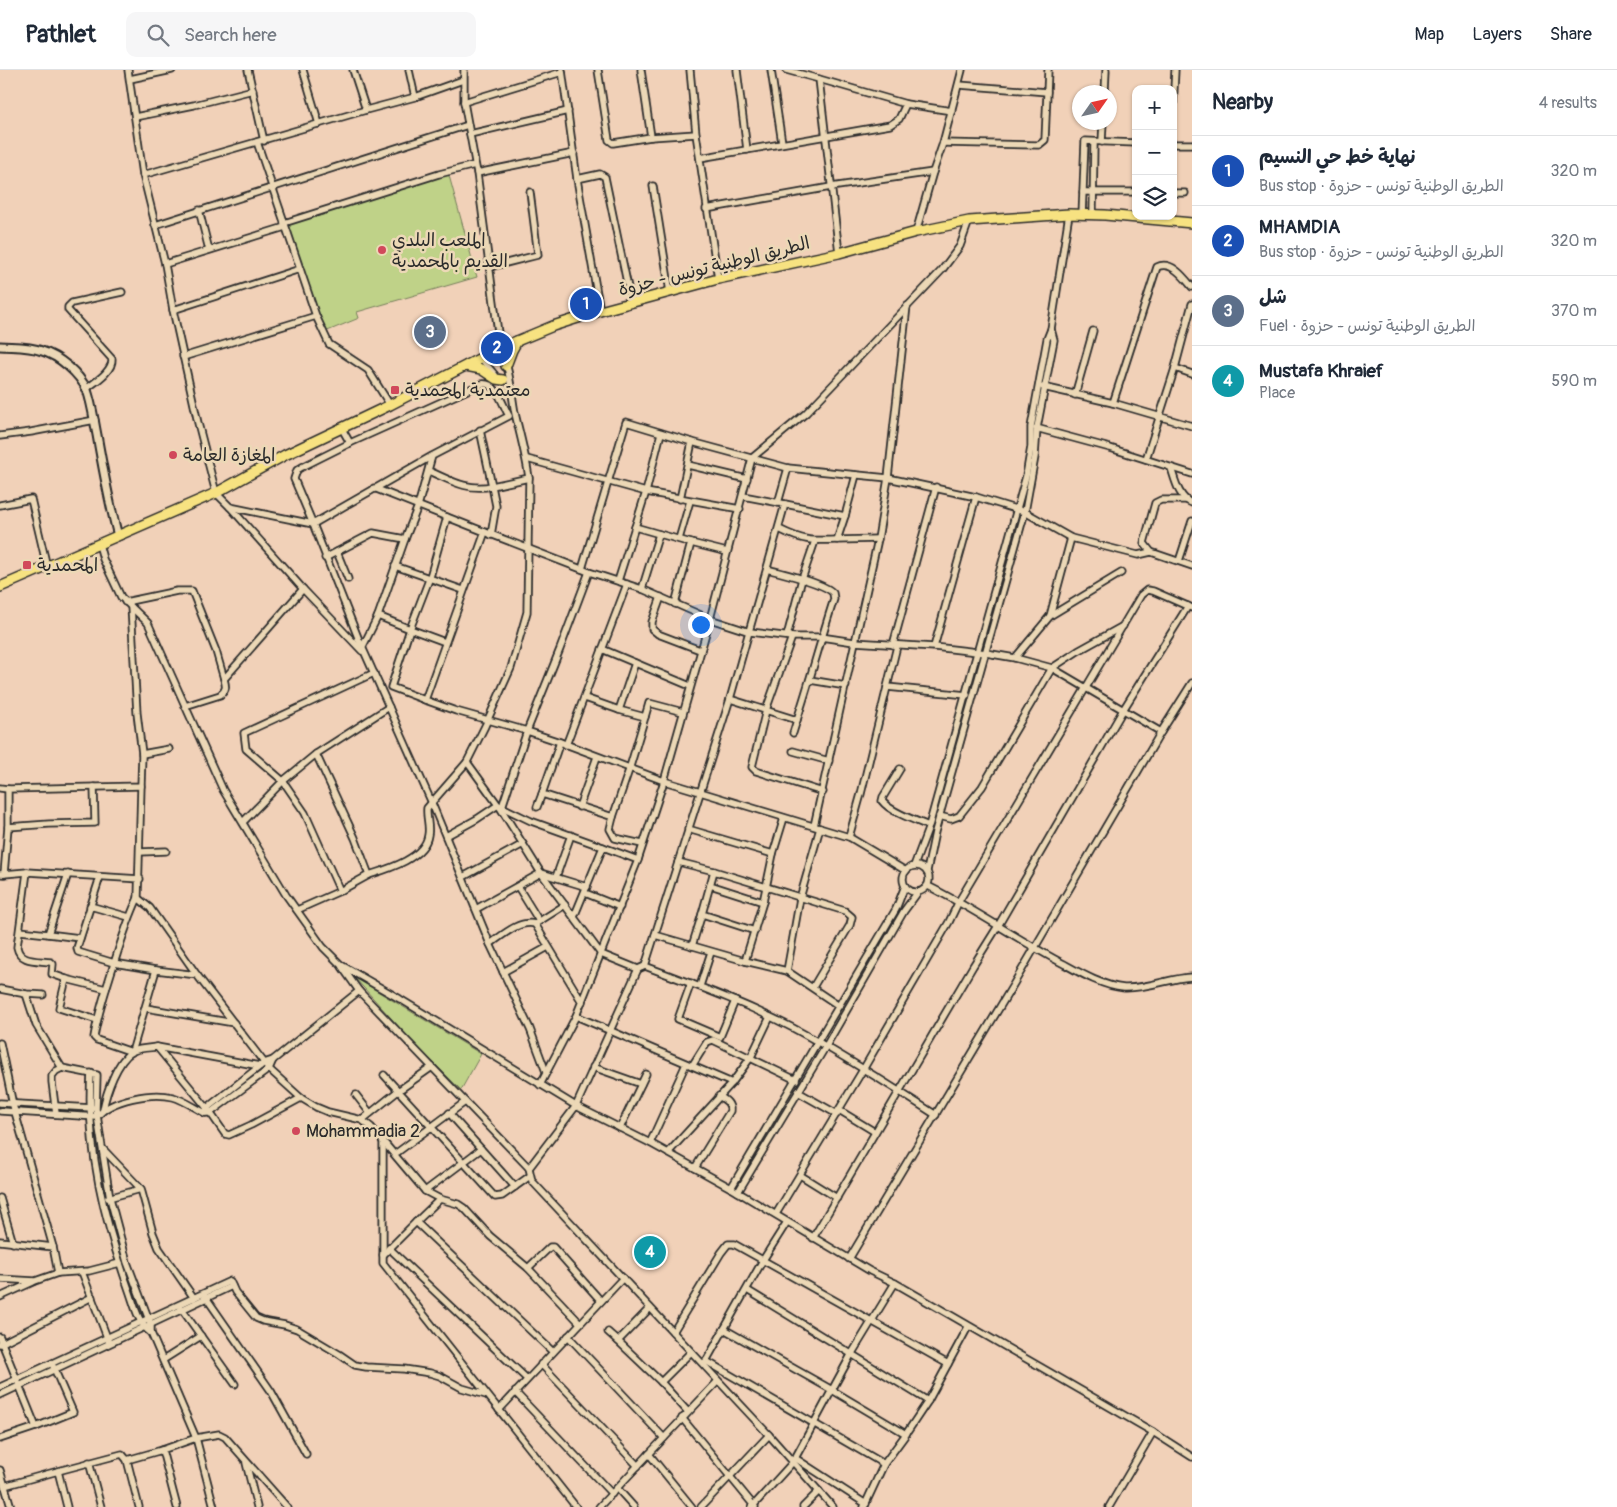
<!DOCTYPE html>
<html lang="en">
<head>
<meta charset="utf-8">
<style>
	:root { --surface:#fff; --page:#f6f6f7; --text:#1f2937; --muted:#747a83; --line:#e0e1e3; --accent:#0b8043 }
	body { margin:0; font-family:Pangolin,"Playpen Sans Arabic",sans-serif; background:var(--page); color:var(--text) }
	.controls { position:absolute; right:15px; top:15px; display:grid; overflow:hidden; border-radius:10px; box-shadow:0 1px 4px #0004 }
	.controls button { width:45px; height:45px; display:grid; place-items:center; padding:0; border:0; border-bottom:1px solid var(--line); background:var(--surface); color:var(--text); font:25px sans-serif }
	.compass { position:absolute; left:1072px; top:15px; width:45px; height:45px; border-radius:50%; background:var(--surface); box-shadow:0 1px 4px #0004; rotate:56deg }
	.you { position:absolute; left:700px; top:554px; width:18px; height:18px; margin:-12px; border:4px solid #fff; border-radius:50%; background:#1a73e8; box-shadow:0 0 0 8px #1a73e833 }
	.badge { display:grid; place-items:center; width:32px; height:32px; border-radius:50%; background:var(--accent); color:#fff; font-size:16px; font-weight:700 }
	.pin { position:absolute; translate:-50% -50%; border:2px solid #fff; box-shadow:0 1px 5px #0006 }
	.list { margin:0; padding:0; list-style:none }
	h2 { display:flex; justify-content:space-between; align-items:center; height:65px; margin:0; padding:0 20px; font-size:21px }
	h2 small { font-size:16px; font-weight:400; color:var(--muted) }
	.list li { display:grid; grid-template-columns:32px 1fr auto; gap:15px; align-items:center; box-sizing:border-box; height:70px; padding:0 20px; border-top:1px solid var(--line) }
	.list b { display:block; font-size:19px; white-space:nowrap }
	.list p { margin:0; font-size:16px; white-space:nowrap; color:var(--muted) }
	.list em { font-size:16px; font-style:normal; color:var(--muted) }
	.icon { flex:none; width:28px; height:28px; fill:none; stroke:currentColor; stroke-width:2; stroke-linecap:round; stroke-linejoin:round }
	.map { position:relative; flex:none; width:1192px; height:1437px; overflow:hidden }
	header { display:flex; align-items:center; gap:30px; box-sizing:border-box; height:70px; padding:0 25px; background:var(--surface); border-bottom:1px solid var(--line) }
	header strong { font-size:24px }
	nav { display:flex; gap:28px; margin-inline-start:auto; font-size:18px }
	.search { width:350px; height:45px; background:var(--page); display:flex; align-items:center; gap:12px; box-sizing:border-box; padding:0 18px; border-radius:10px; color:var(--muted); font-size:19px }
	main { display:flex }
	aside { flex:1; background:var(--surface) }
	.map>svg:first-child { display:block }
	.green { fill:#bfd288; stroke:#757e5a }
	.lines { fill:none; stroke-linecap:round; stroke-linejoin:round }
	.minor-casing { stroke:#2b2b2b; stroke-width:9 }
	.tertiary-casing { stroke:#2b2b2b; stroke-width:11 }
	.primary-casing { stroke:#2b2b2b; stroke-width:12 }
	.minor { stroke:#ecd8b6; stroke-width:5.5 }
	.tertiary { stroke:#ecd8b6; stroke-width:7 }
	.primary { stroke:#f7e281; stroke-width:9 }
	.poi-dot { fill:#d1495b; stroke:#ecd8b6; stroke-width:2 }
	.labels { text-anchor:middle; stroke-width:5; stroke-linejoin:round; paint-order:stroke }
	.poi-label { font-size:18px; fill:#2b2b2b; stroke:#ecd8b6; text-anchor:start }
	.street-label { font-size:18px; fill:#2b2b2b; stroke:#ecd8b6 }
</style>
</head>
<body>
<header>
<strong>Pathlet</strong>
<div class="search"><svg class="icon" aria-label="search" viewBox="0 0 24 24"><circle cx="10" cy="10" r="6"/><path d="M15 15l6 6"/></svg>Search here</div>
<nav><a>Map</a><a>Layers</a><a>Share</a></nav>
</header>
<main>
<div class="map">
<svg width="1192" height="1437" viewBox="0 0 1192 1437">
	<rect width="100%" height="100%" fill="#f1d1b8"/>
	<filter id="ink" filterUnits="userSpaceOnUse"><feTurbulence type="fractalNoise" baseFrequency=".02" numOctaves="2"/><feDisplacementMap in="SourceGraphic" scale="10" xChannelSelector="R" yChannelSelector="G"/><feConvolveMatrix kernelMatrix="1 2 1 2 8 2 1 2 1" color-interpolation-filters="sRGB"/></filter>
	<g filter="url(#ink)">
		<g class="green">
			<path d="M448,102L477,207L357,242L359,248L325,262L284,154Z"/>
			<path d="M354,907L481,984L461,1020L409,968Z"/>
		</g>
		<g class="lines">
			<defs>
				<g id="minor">
					<path d="M128,0L143,105L165,194L285,157"/>
					<path d="M248,0L264,71"/>
					<path d="M303,0L319,54"/>
					<path d="M353,0L366,40"/>
					<path d="M409,0L415,27"/>
					<path d="M464,0V32L477,103L500,278C510,297 511,321 515,343C520,365 526,386 529,408L527,542L511,598L485,656L467,692L501,739L541,803L601,884L638,899L645,896C695,915 745,933 793,958C842,984 889,1015 936,1045"/>
					<path d="M562,0L577,109L600,241"/>
					<path d="M598,0L609,70L613,73L651,67L641,0"/>
					<path d="M690,0L696,64L718,209"/>
					<path d="M737,0L747,80"/>
					<path d="M771,0L782,73"/>
					<path d="M786,0L819,9L839,183"/>
					<path d="M130,9L172,0"/>
					<path d="M819,9L906,34L952,41"/>
					<path d="M959,15L1047,22"/>
					<path d="M1105,22L1106,0"/>
					<path d="M464,32L562,2"/>
					<path d="M1173,39L1175,0"/>
					<path d="M135,47L194,35L253,20"/>
					<path d="M470,64L568,41"/>
					<path d="M651,67L696,64"/>
					<path d="M1102,72L1103,52"/>
					<path d="M943,73L1039,75L1045,70L1048,0"/>
					<path d="M1173,74H1192"/>
					<path d="M700,88L890,55L899,49L906,34"/>
					<path d="M477,103L574,83"/>
					<path d="M143,105L366,40L415,27L463,10"/>
					<path d="M577,109L600,104L605,107L631,232"/>
					<path d="M653,116L670,222"/>
					<path d="M1083,122H1136"/>
					<path d="M1173,123H1185"/>
					<path d="M706,139L831,117L933,102"/>
					<path d="M199,140L209,180"/>
					<path d="M1082,145L1085,71L1136,73"/>
					<path d="M1093,145L1094,72"/>
					<path d="M284,153L439,104L475,95"/>
					<path d="M155,155L468,55"/>
					<path d="M916,162L933,102L943,73L962,0"/>
					<path d="M165,194L173,240L198,353L216,423L230,437L313,454L359,570L431,731L490,874L530,959L546,1002"/>
					<path d="M490,197L538,185L530,122"/>
					<path d="M173,240L300,199"/>
					<path d="M316,246L329,274L368,300L390,335"/>
					<path d="M183,287L316,246L257,72"/>
					<path d="M481,288L495,305"/>
					<path d="M1175,298L1192,304"/>
					<path d="M1043,317L1113,333L1192,356"/>
					<path d="M86,319C95,312 113,301 112,289L68,240V237L72,233L122,222"/>
					<path d="M1075,325L1093,261"/>
					<path d="M1113,333L1157,197C1171,190 1184,207 1192,217"/>
					<path d="M341,357L350,373"/>
					<path d="M1036,358L1110,378L1192,404"/>
					<path d="M0,366L31,362L95,350"/>
					<path d="M432,386L313,454L294,409L297,400L302,397L350,373L481,314C497,311 502,334 509,346L432,386L418,436L405,469L378,546L410,559L430,507L447,447L485,462L425,630L456,641L527,661L560,579L589,502"/>
					<path d="M527,389L646,422L740,439"/>
					<path d="M1146,389L1175,298L1192,234"/>
					<path d="M688,395L747,409"/>
					<path d="M1171,398C1175,410 1179,429 1192,433"/>
					<path d="M429,401C452,411 467,421 492,416L480,360"/>
					<path d="M374,418L447,447"/>
					<path d="M680,429L692,372"/>
					<path d="M1186,430H1161L1155,433L1144,473L1151,482L1192,496"/>
					<path d="M778,433L788,398"/>
					<path d="M785,434L845,446L837,470L878,469"/>
					<path d="M0,435L31,429L47,497"/>
					<path d="M230,437L303,519L362,581"/>
					<path d="M845,446L856,405"/>
					<path d="M635,457L691,473L675,534"/>
					<path d="M779,459C803,471 811,471 837,470"/>
					<path d="M485,462L589,502L642,519L710,549L750,562L792,567H821L854,572L934,577L986,583L1015,588L1052,598L1161,662"/>
					<path d="M491,465L496,436L492,416L529,408"/>
					<path d="M679,469L690,431"/>
					<path d="M691,473L727,482"/>
					<path d="M99,474L103,489L121,527L148,553L223,720L286,825L323,877L341,895L400,929L576,1036L650,1073L731,1118L870,1201L895,1213L1153,1362L1192,1387"/>
					<path d="M337,482L348,509"/>
					<path d="M325,488L373,463L405,469"/>
					<path d="M1179,491L1192,451"/>
					<path d="M395,496L463,520"/>
					<path d="M582,499L626,352L692,372L788,398L888,408L976,427L1025,442L1071,468L1138,485L1151,482"/>
					<path d="M767,499C781,503 825,513 833,523L834,529C821,569 810,610 797,650"/>
					<path d="M618,511L646,422L661,363"/>
					<path d="M642,519L659,464"/>
					<path d="M661,527L652,552V559L658,564L700,580"/>
					<path d="M125,532L177,521H192L216,581L224,609"/>
					<path d="M1050,546L1071,468"/>
					<path d="M787,566L802,509L815,471"/>
					<path d="M792,567L766,640L752,697L756,701L823,722"/>
					<path d="M893,575L936,417"/>
					<path d="M934,577L976,427"/>
					<path d="M362,578L378,546"/>
					<path d="M602,579L690,616"/>
					<path d="M1015,588L1050,546L1121,503"/>
					<path d="M635,593L619,640L645,647L649,633L683,642"/>
					<path d="M810,610L846,616"/>
					<path d="M887,617L967,625"/>
					<path d="M585,628L619,640"/>
					<path d="M730,629L797,650L793,663"/>
					<path d="M425,630L391,617L410,559L445,572"/>
					<path d="M185,636L220,625C227,620 226,616 224,609L303,519"/>
					<path d="M566,675L627,514"/>
					<path d="M793,681L829,691"/>
					<path d="M142,684L169,679"/>
					<path d="M316,684L283,711L305,743L340,821"/>
					<path d="M900,699L883,727L882,731C890,742 917,751 929,756"/>
					<path d="M141,716L138,828L150,838L197,905L269,999L301,1028L316,1037L328,1042L362,1050L371,1057L425,1121L440,1129L458,1134L464,1138L490,1166L528,1198L580,1253"/>
					<path d="M0,718L8,719"/>
					<path d="M542,724L560,672"/>
					<path d="M502,737L527,661L560,672L664,711L849,767L906,801"/>
					<path d="M537,737L542,724L613,747L610,759L615,768L642,774"/>
					<path d="M579,737L597,687"/>
					<path d="M939,746L951,749L959,746L982,717L1052,598L1078,581L1123,556"/>
					<path d="M613,747L629,700L645,647"/>
					<path d="M784,748L773,784L763,832L745,891L787,901L839,936"/>
					<path d="M243,752L283,711L246,679L244,663L374,603"/>
					<path d="M814,756L878,469L888,408L907,236"/>
					<path d="M8,757L49,754L95,753L94,717"/>
					<path d="M688,759L773,784"/>
					<path d="M446,766L477,749L498,735L531,751L603,777L574,847"/>
					<path d="M849,767L861,724L897,576"/>
					<path d="M603,777L638,790"/>
					<path d="M140,782L166,781"/>
					<path d="M678,792L714,801L845,841L852,847L850,855L813,917"/>
					<circle cx="916" cy="809" r="13"/>
					<path d="M914,796L929,756L1026,406L1031,377V357L1047,269L1051,259L1069,144"/>
					<path d="M714,801L702,844L755,861"/>
					<path d="M927,801L935,762L1025,442L1035,387L1037,358L1054,270L1051,259"/>
					<path d="M27,802L17,877C20,893 37,890 51,892L53,894L52,904L66,909"/>
					<path d="M0,804H4L8,757V719L141,716L142,684L137,643L131,537"/>
					<path d="M4,804L27,802L140,809"/>
					<path d="M369,805C388,799 425,788 428,765C430,757 426,747 427,738L467,692"/>
					<path d="M100,807L77,878L78,882L114,893L156,900L132,982L97,970L94,967C98,944 105,922 112,900C120,875 127,851 138,828"/>
					<path d="M463,807L523,774"/>
					<path d="M556,807L571,765"/>
					<path d="M710,815L763,832"/>
					<path d="M928,816C975,839 1018,870 1064,894C1082,904 1103,916 1124,918C1148,919 1169,908 1192,907"/>
					<path d="M518,817L539,851"/>
					<path d="M585,823L620,837"/>
					<path d="M90,836L129,847"/>
					<path d="M476,839L541,803L587,817"/>
					<path d="M297,840L340,821L369,805L355,768L316,684L389,637"/>
					<path d="M535,854L582,932"/>
					<path d="M20,861L48,864L68,804"/>
					<path d="M48,864L80,868"/>
					<path d="M655,865L745,891"/>
					<path d="M490,874C503,865 519,850 535,854L565,835"/>
					<path d="M692,876L702,844"/>
					<path d="M645,896L730,629L785,434L743,426"/>
					<path d="M342,897L359,921L529,1098L576,1036L638,899"/>
					<path d="M156,900L197,905"/>
					<path d="M787,901L800,828L820,758"/>
					<path d="M503,902L548,877"/>
					<path d="M691,913L678,949L720,967L735,931"/>
					<path d="M700,916L711,882"/>
					<path d="M0,919L26,924L43,925"/>
					<path d="M26,924L36,955L62,998"/>
					<path d="M146,938L234,953"/>
					<path d="M576,946L732,1013L668,1083"/>
					<path d="M97,950L59,938L66,909L106,919"/>
					<path d="M0,973L13,1035L53,1177L58,1203L35,1211L0,1209"/>
					<path d="M157,977L207,1038L225,1064L229,1065L251,1055L301,1028"/>
					<path d="M692,996L707,972L713,970L796,1010"/>
					<path d="M593,997L641,1014"/>
					<path d="M91,1003C86,1078 104,1150 129,1220C134,1234 138,1254 151,1263"/>
					<path d="M384,1005L495,1127L502,1126L530,1106"/>
					<path d="M732,1013L751,987L770,947"/>
					<path d="M540,1015L576,946L638,790L664,711L710,549L752,388L806,343L942,200L960,176L969,151"/>
					<path d="M798,1022L837,1044"/>
					<path d="M356,1025L370,1043"/>
					<path d="M0,1033L93,1038"/>
					<path d="M103,1040C106,1023 117,990 133,981C140,978 149,978 157,977L260,996"/>
					<path d="M839,1040L875,1062"/>
					<path d="M0,1041L97,1047C110,1029 153,1022 173,1027C184,1030 195,1038 205,1043H210L269,999L273,990"/>
					<path d="M205,1043L207,1038L264,993L273,990L359,921"/>
					<path d="M449,1043L515,1117"/>
					<path d="M56,1044L52,1012V1006L56,1001L62,998L97,1005L96,1039L110,1128L127,1192L151,1255V1263L196,1368L219,1364L225,1367L287,1437"/>
					<path d="M362,1050L398,1021L432,997"/>
					<path d="M620,1058L646,1004"/>
					<path d="M383,1070V1193L576,1437"/>
					<path d="M650,1073L686,994"/>
					<path d="M103,1079L141,1119L153,1163L159,1178L194,1228"/>
					<path d="M395,1084L465,1032"/>
					<path d="M529,1098L532,1111L769,1365L833,1437"/>
					<path d="M695,1098L730,1041C731,1033 725,1030 719,1026"/>
					<path d="M800,1105L837,1128"/>
					<path d="M731,1118L896,839L905,816"/>
					<path d="M425,1121L481,1079"/>
					<path d="M738,1122L826,976L904,841L918,822"/>
					<path d="M0,1128L13,1173"/>
					<path d="M108,1128L141,1119"/>
					<path d="M776,1144L864,998L949,852L959,831L1141,525L1147,520L1153,521L1192,538"/>
					<path d="M416,1152L440,1129"/>
					<path d="M813,1168L973,896L998,856L1123,640L1188,536"/>
					<path d="M0,1171L53,1177"/>
					<path d="M389,1178L527,1309"/>
					<path d="M383,1185L416,1152L553,1282"/>
					<path d="M849,1189L1013,915L1161,662L1192,613"/>
					<path d="M528,1198L550,1177H553L601,1231"/>
					<path d="M82,1202L108,1270"/>
					<path d="M58,1203L89,1201L120,1193"/>
					<path d="M747,1220L928,1331"/>
					<path d="M205,1226L271,1321L306,1384"/>
					<path d="M0,1227L33,1212"/>
					<path d="M181,1238L235,1314"/>
					<path d="M650,1238L618,1271L661,1312L688,1342"/>
					<path d="M724,1259L832,1320L906,1364"/>
					<path d="M608,1262L618,1271"/>
					<path d="M673,1262L721,1183L728,1174H734L948,1294"/>
					<path d="M568,1266L664,1368"/>
					<path d="M0,1267L2,1273L92,1227"/>
					<path d="M0,1274L2,1273L36,1357L73,1342L53,1296"/>
					<path d="M163,1290L201,1266"/>
					<path d="M706,1291L884,1394"/>
					<path d="M705,1293L763,1190L787,1152"/>
					<path d="M541,1294L638,1396"/>
					<path d="M661,1312L691,1282"/>
					<path d="M0,1317L230,1211L235,1222L256,1248L263,1251L285,1255L297,1259L339,1284L355,1295L366,1297L404,1299L430,1303L440,1306L462,1318L486,1325"/>
					<path d="M515,1322L612,1424"/>
					<path d="M0,1325L232,1216"/>
					<path d="M499,1340L623,1208"/>
					<path d="M682,1348L755,1437"/>
					<path d="M0,1369L36,1357"/>
					<path d="M162,1380L196,1368L214,1437"/>
					<path d="M649,1384L692,1437"/>
					<path d="M795,1388L866,1434"/>
					<path d="M127,1390L139,1437"/>
					<path d="M89,1392L101,1437"/>
					<path d="M246,1393L257,1437"/>
					<path d="M0,1400L11,1437"/>
					<path d="M58,1401L122,1384L127,1390L162,1380L177,1437"/>
					<path d="M4,1416L58,1401L67,1437"/>
					<path d="M617,1418L634,1437"/>
					<path d="M599,1437L718,1311"/>
					<path d="M701,1437L769,1365"/>
					<path d="M752,1437L793,1392L851,1285L895,1213"/>
					<path d="M803,1437L819,1421"/>
					<path d="M864,1437L884,1394L906,1364L928,1331L968,1257"/>
					<path d="M1109,1437L1153,1362"/>
				</g>
				<path id="tertiary" d="M0,276C14,277 29,276 42,281C59,286 79,303 87,320C92,334 94,350 97,365C103,399 109,433 118,466"/>
				<g id="primary">
					<path d="M466,296L481,299L496,309L503,310"/>
					<path d="M506,296L512,280L517,271"/>
					<path d="M0,517L216,423L285,385L390,335L500,278L553,256L600,241L718,209L839,183L916,162L969,151L1069,144L1105,145L1192,153"/>
				</g>
			</defs>
			<use href="#minor" class="minor-casing"/>
			<use href="#tertiary" class="tertiary-casing"/>
			<use href="#primary" class="primary-casing"/>
			<use href="#minor" class="minor"/>
			<use href="#tertiary" class="tertiary"/>
			<use href="#primary" class="primary"/>
		</g>
	</g>
	<g class="poi-dot">
		<circle cx="382" cy="180" r="5"/>
		<rect x="390" y="315" width="10" height="10" rx="2.5"/>
		<circle cx="173" cy="385" r="5"/>
		<rect x="22" y="490" width="10" height="10" rx="2.5"/>
		<circle cx="296" cy="1061" r="5"/>
	</g>
	<g class="labels">
		<g class="poi-label">
			<text x="392" y="176">الملعب البلدي<tspan x="392" dy="21">القديم بالمحمدية</tspan></text>
			<text x="405" y="326">معتمدية المحمدية</text>
			<text x="183" y="391">المغازة العامة</text>
			<text x="37" y="501">المحمدية</text>
			<text x="306" y="1067">Mohammadia 2</text>
		</g>
		<g class="street-label">
			<text transform="translate(714 196) rotate(-14)" y="6">الطريق الوطنية تونس - حزوة</text>
		</g>
	</g>
</svg>
<div class="controls">
<button>+</button>
<button>−</button>
<button><svg class="icon" aria-label="layers" viewBox="0 0 24 24"><path d="M12 4l9 5-9 5-9-5zM3 14l9 5 9-5"/></svg></button>
</div>
<svg class="compass" viewBox="-18 -18 36 36"><path d="M0-13l5 13h-10z" fill="#e53935"/><path d="M0 13l5-13h-10z" fill="#747a83"/></svg>
<div class="you"></div>
<div class="pin badge" style="left:586px;top:234px;background:#1a4fb4">1</div>
<div class="pin badge" style="left:497px;top:278px;background:#1a4fb4">2</div>
<div class="pin badge" style="left:430px;top:262px;background:#5c6f8a">3</div>
<div class="pin badge" style="left:650px;top:1182px;background:#0f9aa8">4</div>
</div>
<aside>
<h2>Nearby<small>4 results</small></h2>
<ul class="list">
<li><span class="badge" style="background:#1a4fb4">1</span><div><b>نهاية خط حي النسيم</b><p>Bus stop · الطريق الوطنية تونس - حزوة</p></div><em>320 m</em></li>
<li><span class="badge" style="background:#1a4fb4">2</span><div><b>MHAMDIA</b><p>Bus stop · الطريق الوطنية تونس - حزوة</p></div><em>320 m</em></li>
<li><span class="badge" style="background:#5c6f8a">3</span><div><b>شل</b><p>Fuel · الطريق الوطنية تونس - حزوة</p></div><em>370 m</em></li>
<li><span class="badge" style="background:#0f9aa8">4</span><div><b>Mustafa Khraief</b><p>Place</p></div><em>590 m</em></li>
</ul>
</aside>
</main>
</body>
</html>
